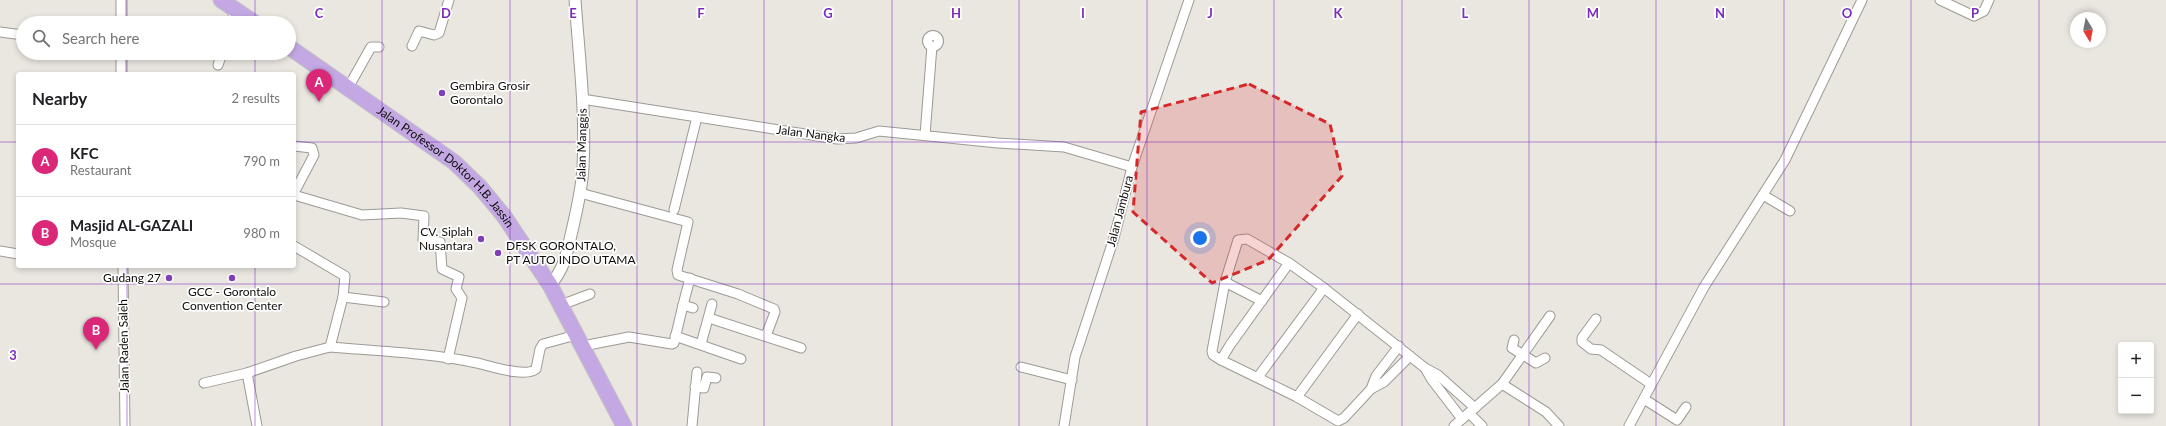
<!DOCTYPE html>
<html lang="en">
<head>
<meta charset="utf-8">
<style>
	:root { --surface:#fff; --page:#f2f2f2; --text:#202124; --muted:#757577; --line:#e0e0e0; --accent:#db2777 }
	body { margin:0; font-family:Lato,sans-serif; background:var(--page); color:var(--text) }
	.controls { position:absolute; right:12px; bottom:12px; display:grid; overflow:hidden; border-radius:4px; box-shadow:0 2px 6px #0003 }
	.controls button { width:36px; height:36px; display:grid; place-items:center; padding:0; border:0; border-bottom:1px solid var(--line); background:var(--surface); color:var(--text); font:20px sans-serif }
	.compass { position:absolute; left:2070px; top:12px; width:36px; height:36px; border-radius:50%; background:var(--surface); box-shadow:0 2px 6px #0003; rotate:170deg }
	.you { position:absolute; left:1200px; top:238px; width:14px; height:14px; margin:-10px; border:3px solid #fff; border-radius:50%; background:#1a73e8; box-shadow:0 0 0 6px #1a73e833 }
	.badge { display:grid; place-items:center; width:26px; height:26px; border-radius:50%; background:var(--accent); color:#fff; font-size:13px; font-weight:700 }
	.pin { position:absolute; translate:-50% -33px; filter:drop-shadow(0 1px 2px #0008) }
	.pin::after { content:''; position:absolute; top:21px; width:14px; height:12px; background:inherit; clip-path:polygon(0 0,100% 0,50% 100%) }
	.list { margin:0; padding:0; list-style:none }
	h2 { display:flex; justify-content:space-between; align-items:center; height:52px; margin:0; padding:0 16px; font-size:17px }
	h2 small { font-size:13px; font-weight:400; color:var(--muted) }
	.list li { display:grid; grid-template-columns:26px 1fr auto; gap:12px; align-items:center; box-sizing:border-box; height:72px; padding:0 16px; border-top:1px solid var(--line) }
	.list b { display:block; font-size:15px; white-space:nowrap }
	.list p { margin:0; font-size:13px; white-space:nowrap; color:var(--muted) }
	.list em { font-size:13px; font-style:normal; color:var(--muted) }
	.icon { flex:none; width:22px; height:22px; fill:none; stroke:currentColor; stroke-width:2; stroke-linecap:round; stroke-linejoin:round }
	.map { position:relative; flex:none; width:2166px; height:426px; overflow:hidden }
	.search { position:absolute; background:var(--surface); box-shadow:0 2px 6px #0003; left:16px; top:16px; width:280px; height:44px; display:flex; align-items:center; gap:10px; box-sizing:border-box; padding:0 14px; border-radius:22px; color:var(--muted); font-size:15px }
	.panel { position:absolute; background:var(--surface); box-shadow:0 2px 6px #0003; left:16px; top:72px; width:280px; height:196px; border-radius:4px }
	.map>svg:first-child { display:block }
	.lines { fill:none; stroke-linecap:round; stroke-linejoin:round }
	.minor-casing { stroke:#9d9a95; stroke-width:11 }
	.tertiary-casing { stroke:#9d9a95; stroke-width:13 }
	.trunk-casing { stroke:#c5c5c4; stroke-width:17 }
	.minor { stroke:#fff; stroke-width:9 }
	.tertiary { stroke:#fff; stroke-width:11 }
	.trunk { stroke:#c4a8e3; stroke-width:15 }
	.marked { fill:#d62828; fill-opacity:0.2; stroke:#d62828; stroke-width:3; stroke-dasharray:8 5; stroke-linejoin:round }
	.grid { fill:none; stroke:#7b2cbf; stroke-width:1; stroke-opacity:0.55 }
	.poi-dot { fill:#7f40b5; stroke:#fff; stroke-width:1.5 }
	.labels { text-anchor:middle; stroke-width:3.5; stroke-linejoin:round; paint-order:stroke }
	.poi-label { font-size:12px; fill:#0d0c0a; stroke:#fff; text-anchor:start }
	.street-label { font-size:12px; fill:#0d0c0a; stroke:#fff }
	.grid-label { font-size:13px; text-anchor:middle; font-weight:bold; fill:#7b2cbf; stroke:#fff; stroke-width:3.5; stroke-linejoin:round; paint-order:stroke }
</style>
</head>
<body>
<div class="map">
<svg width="2166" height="426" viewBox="0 0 2166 426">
	<rect width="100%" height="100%" fill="#eae7e1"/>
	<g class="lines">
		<defs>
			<g id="minor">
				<path d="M1940,0L1974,16L1984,11L1989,0"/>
				<path d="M121,23V0"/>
				<path d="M231,23L235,10"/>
				<path d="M0,32L23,35"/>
				<circle cx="933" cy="41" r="5.5"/>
				<path d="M412,46L419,31L434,35L439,33L449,0"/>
				<path d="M121,53V74"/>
				<path d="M218,65L222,53"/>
				<path d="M348,88L371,47H379"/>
				<path d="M582,99L837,139L856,138L879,131L998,143L1064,147L1132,167"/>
				<path d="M925,135L932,46"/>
				<path d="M294,146L312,148L314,155L294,193"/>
				<path d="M580,193L688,222L677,270L678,275L738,294L774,309L775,312L766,336"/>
				<path d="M294,195L362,215L401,213L424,216L423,240L440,242L442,269L459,277L456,289L462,298L448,359"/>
				<path d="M1763,195L1790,211"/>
				<path d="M674,210L697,117"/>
				<path d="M0,251L18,254"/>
				<path d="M123,266L125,426"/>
				<path d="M690,278L683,305L693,308"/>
				<path d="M1225,282L1262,301"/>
				<path d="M1324,288L1289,263L1230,345L1221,360L1297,397L1338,421L1344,418L1371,389L1384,382L1410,356"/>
				<path d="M343,297L384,302"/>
				<path d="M561,305L590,294"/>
				<path d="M709,318L801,348"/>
				<path d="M1596,319L1582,338V342L1591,349L1601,350L1651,384"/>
				<path d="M675,336L741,359"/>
				<path d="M1514,340L1512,348L1536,363L1545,358"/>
				<path d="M701,344L712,304"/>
				<path d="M583,346L629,337L672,344L674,343L683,305"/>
				<path d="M330,347C378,351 429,353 477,363C490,366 526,378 536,369L540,349L543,344L576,335"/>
				<path d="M1221,360L1213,355L1212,351L1225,282L1238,240L1247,239L1289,263"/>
				<path d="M1021,367L1072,380"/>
				<path d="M1425,368L1432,380L1462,419"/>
				<path d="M247,373L257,426"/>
				<path d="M1258,377L1324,288L1425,368L1438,375L1475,408"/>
				<path d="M204,383L247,373L296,356L330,347L343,297L345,276L294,246"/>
				<path d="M1502,384L1550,316"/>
				<path d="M695,387L704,388L707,377L716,378"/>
				<path d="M1371,389L1376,376L1399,346"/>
				<path d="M1297,397L1358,314"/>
				<path d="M1644,399L1677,420L1686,407"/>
				<path d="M1469,413L1482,426"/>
				<path d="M692,426L697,372"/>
				<path d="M1064,426L1075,357L1080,342L1114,238L1132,167L1189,0"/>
				<path d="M1454,426L1502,384L1546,412L1559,426"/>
				<path d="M1629,426L1704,287L1785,160L1862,0"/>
			</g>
			<path id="tertiary" d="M550,285C563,271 567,254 571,235C576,213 582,190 583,167C586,112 579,55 575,0"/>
			<g id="trunk">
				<path d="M221,0L255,23"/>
				<path id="s1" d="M289,47L454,162L480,187L504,216L550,285L624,426"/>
			</g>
		</defs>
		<use href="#minor" class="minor-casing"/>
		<use href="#tertiary" class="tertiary-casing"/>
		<use href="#trunk" class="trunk-casing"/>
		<use href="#minor" class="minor"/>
		<use href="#tertiary" class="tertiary"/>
		<use href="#trunk" class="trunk"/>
	</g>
	<path class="marked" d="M1249,84L1330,124L1342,176L1268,260L1212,283L1133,212L1141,112Z"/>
	<path class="grid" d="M127,0V23M255,0V23M382,0V426M510,0V426M637,0V426M764,0V426M892,0V426M1019,0V426M1147,0V426M1274,0V426M1402,0V426M1529,0V426M1656,0V426M1784,0V426M1911,0V426M2039,0V426M127,53V74M255,53V74M0,142H18M294,142H2166M127,266V426M255,266V426M0,284H2166"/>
	<g class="poi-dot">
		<circle cx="442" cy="93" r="4"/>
		<circle cx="481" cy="239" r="4"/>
		<circle cx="498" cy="253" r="4"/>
		<circle cx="169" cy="278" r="4"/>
		<circle cx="232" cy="278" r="4"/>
	</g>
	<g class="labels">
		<g class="poi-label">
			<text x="450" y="90">Gembira Grosir<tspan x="450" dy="14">Gorontalo</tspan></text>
			<text x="473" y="236" text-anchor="end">CV. Siplah<tspan x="473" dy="14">Nusantara</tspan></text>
			<text x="506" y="250">DFSK GORONTALO,<tspan x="506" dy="14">PT AUTO INDO UTAMA</tspan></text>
			<text x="161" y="282" text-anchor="end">Gudang 27</text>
			<text x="232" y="296" text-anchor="middle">GCC - Gorontalo<tspan x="232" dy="14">Convention Center</tspan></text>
		</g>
		<g class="street-label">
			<text transform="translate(811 134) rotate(7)" y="4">Jalan Nangka</text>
			<text transform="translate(582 145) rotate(-89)" y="4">Jalan Manggis</text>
			<text dy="4" stroke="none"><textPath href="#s1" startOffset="198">Jalan Professor Doktor H.B. Jassin</textPath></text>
			<text transform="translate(1120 211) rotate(-75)" y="4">Jalan Jambura</text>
			<text transform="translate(124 346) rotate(-91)" y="4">Jalan Raden Saleh</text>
		</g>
	</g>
	<g class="grid-label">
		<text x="319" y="18">C</text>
		<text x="446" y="18">D</text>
		<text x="573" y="18">E</text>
		<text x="701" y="18">F</text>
		<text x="828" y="18">G</text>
		<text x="956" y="18">H</text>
		<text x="1083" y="18">I</text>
		<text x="1210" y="18">J</text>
		<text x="1338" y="18">K</text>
		<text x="1465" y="18">L</text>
		<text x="1593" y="18">M</text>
		<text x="1720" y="18">N</text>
		<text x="1847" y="18">O</text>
		<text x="1975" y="18">P</text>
		<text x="13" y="360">3</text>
	</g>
</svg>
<div class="controls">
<button>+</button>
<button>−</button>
</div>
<svg class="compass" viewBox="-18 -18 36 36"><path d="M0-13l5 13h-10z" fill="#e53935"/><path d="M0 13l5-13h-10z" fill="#757577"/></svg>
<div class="you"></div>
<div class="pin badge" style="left:319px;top:102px">A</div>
<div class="pin badge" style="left:96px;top:350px">B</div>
<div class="search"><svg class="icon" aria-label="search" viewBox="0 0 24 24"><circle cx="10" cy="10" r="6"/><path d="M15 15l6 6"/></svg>Search here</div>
<section class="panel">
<h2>Nearby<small>2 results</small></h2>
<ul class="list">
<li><span class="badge">A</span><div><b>KFC</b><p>Restaurant</p></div><em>790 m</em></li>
<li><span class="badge">B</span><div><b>Masjid AL-GAZALI</b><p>Mosque</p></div><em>980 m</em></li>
</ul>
</section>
</div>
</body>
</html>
